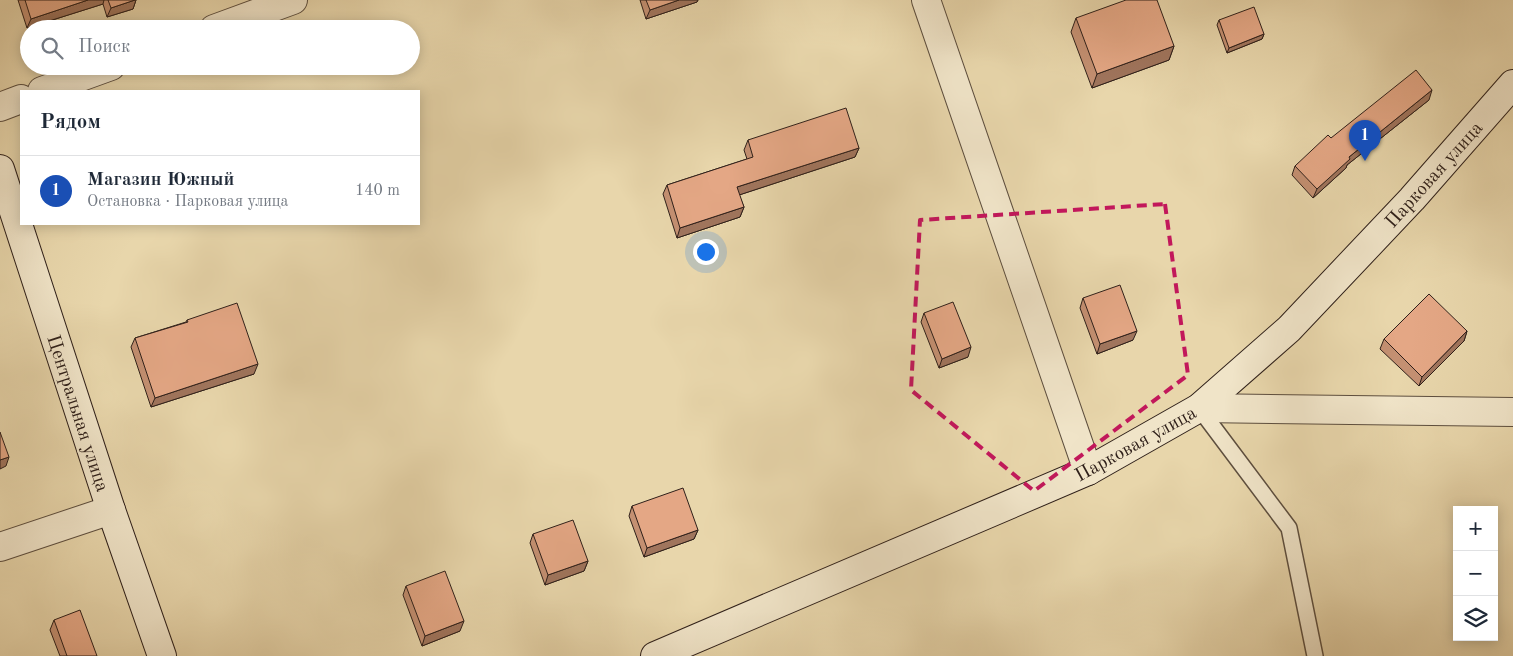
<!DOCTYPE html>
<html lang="ru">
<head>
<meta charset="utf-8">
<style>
	:root { --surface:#fff; --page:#f6f6f7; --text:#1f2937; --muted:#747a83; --line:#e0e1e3; --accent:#8f2418 }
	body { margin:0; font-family:"Old Standard TT",serif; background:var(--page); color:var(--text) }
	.controls { position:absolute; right:15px; bottom:15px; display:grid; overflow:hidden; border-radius:0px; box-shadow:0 2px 12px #0003 }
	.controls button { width:45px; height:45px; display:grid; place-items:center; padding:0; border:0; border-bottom:1px solid var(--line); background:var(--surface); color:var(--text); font:25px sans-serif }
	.you { position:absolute; left:705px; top:251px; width:18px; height:18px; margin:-12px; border:4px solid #fff; border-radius:50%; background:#1a73e8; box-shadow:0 0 0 8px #1a73e833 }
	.badge { display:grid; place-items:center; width:32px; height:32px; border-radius:50%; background:var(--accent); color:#fff; font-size:16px; font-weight:700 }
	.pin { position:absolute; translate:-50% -41px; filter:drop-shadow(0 1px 2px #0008) }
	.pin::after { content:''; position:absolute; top:26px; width:18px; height:15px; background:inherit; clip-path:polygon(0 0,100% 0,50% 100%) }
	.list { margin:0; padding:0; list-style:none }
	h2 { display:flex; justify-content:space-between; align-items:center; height:65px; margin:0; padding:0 20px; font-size:21px }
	h2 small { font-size:16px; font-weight:400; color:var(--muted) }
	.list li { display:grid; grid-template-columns:32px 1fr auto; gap:15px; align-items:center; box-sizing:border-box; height:70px; padding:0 20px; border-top:1px solid var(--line) }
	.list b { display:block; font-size:19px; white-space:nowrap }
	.list p { margin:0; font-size:16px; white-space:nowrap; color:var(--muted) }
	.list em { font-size:16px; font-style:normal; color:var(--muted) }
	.icon { flex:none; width:28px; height:28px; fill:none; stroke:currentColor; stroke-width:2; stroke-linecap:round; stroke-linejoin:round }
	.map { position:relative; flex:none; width:1513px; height:656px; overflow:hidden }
	.search { position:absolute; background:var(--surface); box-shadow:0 2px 12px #0003; left:20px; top:20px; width:400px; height:55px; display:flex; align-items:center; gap:12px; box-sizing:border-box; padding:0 18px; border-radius:28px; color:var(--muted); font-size:19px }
	.panel { position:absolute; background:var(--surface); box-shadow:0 2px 12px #0003; left:20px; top:90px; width:400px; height:135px; border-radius:0px }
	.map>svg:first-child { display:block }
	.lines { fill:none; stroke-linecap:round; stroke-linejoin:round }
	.lane-casing { stroke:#5d4e3e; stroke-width:18 }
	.street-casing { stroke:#5d4e3e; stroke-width:30 }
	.secondary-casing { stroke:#2f201a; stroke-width:30 }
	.lane { stroke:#f0e4c8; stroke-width:15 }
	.street { stroke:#f0e4c8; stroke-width:28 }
	.secondary { stroke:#f0e4c8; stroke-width:28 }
	.wall { fill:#c49072; stroke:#2f201a }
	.shaded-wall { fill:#a0755d; stroke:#2f201a }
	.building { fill:#e4a785; stroke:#2f201a }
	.marked { fill:none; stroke:#c2185b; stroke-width:4; stroke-dasharray:10 6; stroke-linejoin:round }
	.labels { text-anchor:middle; stroke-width:4; stroke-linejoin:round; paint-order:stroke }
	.street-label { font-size:19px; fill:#2f201a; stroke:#f0e4c8 }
</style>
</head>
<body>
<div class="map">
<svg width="1513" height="656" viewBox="0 0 1513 656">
	<rect width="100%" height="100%" fill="#e8d6ab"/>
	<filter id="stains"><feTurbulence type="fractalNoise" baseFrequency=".004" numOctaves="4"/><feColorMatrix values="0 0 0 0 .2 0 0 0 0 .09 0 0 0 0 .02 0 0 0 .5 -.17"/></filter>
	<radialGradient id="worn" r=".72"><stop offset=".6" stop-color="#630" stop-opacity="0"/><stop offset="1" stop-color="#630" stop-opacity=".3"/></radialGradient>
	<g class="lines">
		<defs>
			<path id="lane" d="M1199,408L1289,528L1315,656"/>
			<g id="street">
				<path d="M926,0L1088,471"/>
				<path d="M214,29L293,0"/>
				<path d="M42,91L111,66"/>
				<path d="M0,107L21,99"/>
				<path d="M1199,408L1513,412"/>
				<path d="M0,547L111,510"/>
			</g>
			<g id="secondary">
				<path d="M0,169L111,510L162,656"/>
				<path d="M655,656L1088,471L1199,408L1289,329L1412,199L1513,84"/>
			</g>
		</defs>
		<use href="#lane" class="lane-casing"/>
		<use href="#street" class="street-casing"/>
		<use href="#secondary" class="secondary-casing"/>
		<use href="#lane" class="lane"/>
		<use href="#street" class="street"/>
		<use href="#secondary" class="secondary"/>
	</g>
	<g class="wall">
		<path d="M18,0H136L133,9L107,17L103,4L27,28Z"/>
		<path d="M640,0H698L697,2L646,19Z"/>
		<path d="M1076,18L1174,46L1169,60L1092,88L1071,32Z"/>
		<path d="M1219,20L1264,34L1262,39L1227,53L1217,25Z"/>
		<path d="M1429,100L1347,165L1346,168L1313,198L1292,175L1295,166L1331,138Z"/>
		<path d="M748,140L859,148L855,157L739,195L744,207L740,217L677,238L663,194L667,185L747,159L744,150Z"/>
		<path d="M1083,298L1133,340L1097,354L1080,308Z"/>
		<path d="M924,313L968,357L939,368L921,322Z"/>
		<path d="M187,320L254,374L151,407L131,347L135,338L186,322Z"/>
		<path d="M1467,331L1464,341L1419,386L1380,349L1384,339Z"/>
		<path d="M632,506L698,530L694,539L644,557L629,516Z"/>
		<path d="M533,534L588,561L584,571L545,585L530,543Z"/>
		<path d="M406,586L460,631L422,646L403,595Z"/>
		<path d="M54,620L97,656H60L50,630Z"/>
	</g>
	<g class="shaded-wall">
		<path d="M88,0H104L103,4L27,28L31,19Z"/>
		<path d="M135,0H136L133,9L107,17L111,8Z"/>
		<path d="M679,0H698L697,2L646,19L650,10Z"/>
		<path d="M1264,34L1262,39L1227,53L1229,48Z"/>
		<path d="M1174,46L1169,60L1092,88L1097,74Z"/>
		<path d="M1432,90L1429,100L1347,165L1346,168L1313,198L1317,189L1349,157Z"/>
		<path d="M859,148L855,157L733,197L737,187Z"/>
		<path d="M744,207L740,217L677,238L680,228Z"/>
		<path d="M1137,331L1133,340L1097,354L1100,344Z"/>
		<path d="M1467,331L1464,341L1419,386L1422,377Z"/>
		<path d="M971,347L968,357L939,368L942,359Z"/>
		<path d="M258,364L254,374L151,407L155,398Z"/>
		<path d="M9,457L6,466L0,469V460Z"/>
		<path d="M698,530L694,539L644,557L647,548Z"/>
		<path d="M588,561L584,571L545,585L548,575Z"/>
		<path d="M464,621L460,631L422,646L425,636Z"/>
	</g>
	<g class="building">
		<path d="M25,0H88L31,19Z"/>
		<path d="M108,0H135L111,8Z"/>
		<path d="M646,0H679L650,10Z"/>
		<path d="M1126,0H1157L1174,46L1097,74L1076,18Z"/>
		<path d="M1254,7L1264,34L1229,48L1219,20Z"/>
		<path d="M1416,70L1432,90L1349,157L1350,159L1317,189L1295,166L1328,135L1331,138Z"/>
		<path d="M846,108L859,148L737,187L744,207L680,228L667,185L753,157L748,140Z"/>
		<path d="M1120,285L1137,331L1100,344L1083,298Z"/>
		<path d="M1429,294L1467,331L1422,377L1384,339Z"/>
		<path d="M953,302L971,347L942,359L924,313Z"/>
		<path d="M237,303L258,364L155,398L135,338L188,322L187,320Z"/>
		<path d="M0,432L9,457L0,460Z"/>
		<path d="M683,488L698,530L647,548L632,506Z"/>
		<path d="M573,520L588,561L548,575L533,534Z"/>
		<path d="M445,571L464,621L425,636L406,586Z"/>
		<path d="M80,610L97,656H67L54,620Z"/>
	</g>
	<path class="marked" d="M1165,204L1188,375L1034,491L911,390L920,220Z"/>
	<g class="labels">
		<g class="street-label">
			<text transform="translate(1433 174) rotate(-48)" y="7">Парковая улица</text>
			<text transform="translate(79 413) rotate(72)" y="7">Центральная улица</text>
			<text transform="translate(1135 443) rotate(-29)" y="7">Парковая улица</text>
		</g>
	</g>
	<rect width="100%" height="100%" filter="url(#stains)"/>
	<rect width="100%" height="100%" fill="url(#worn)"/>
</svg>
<div class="controls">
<button>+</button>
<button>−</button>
<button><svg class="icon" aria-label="layers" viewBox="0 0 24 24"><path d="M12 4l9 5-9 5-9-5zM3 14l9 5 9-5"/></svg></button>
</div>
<div class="you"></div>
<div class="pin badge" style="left:1365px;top:161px;background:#1a4fb4">1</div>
<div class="search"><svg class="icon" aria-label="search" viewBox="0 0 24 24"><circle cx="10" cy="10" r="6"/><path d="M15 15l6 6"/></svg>Поиск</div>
<section class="panel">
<h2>Рядом<small></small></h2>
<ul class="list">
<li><span class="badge" style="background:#1a4fb4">1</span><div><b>Магазин Южный</b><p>Остановка · Парковая улица</p></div><em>140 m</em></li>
</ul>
</section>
</div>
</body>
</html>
